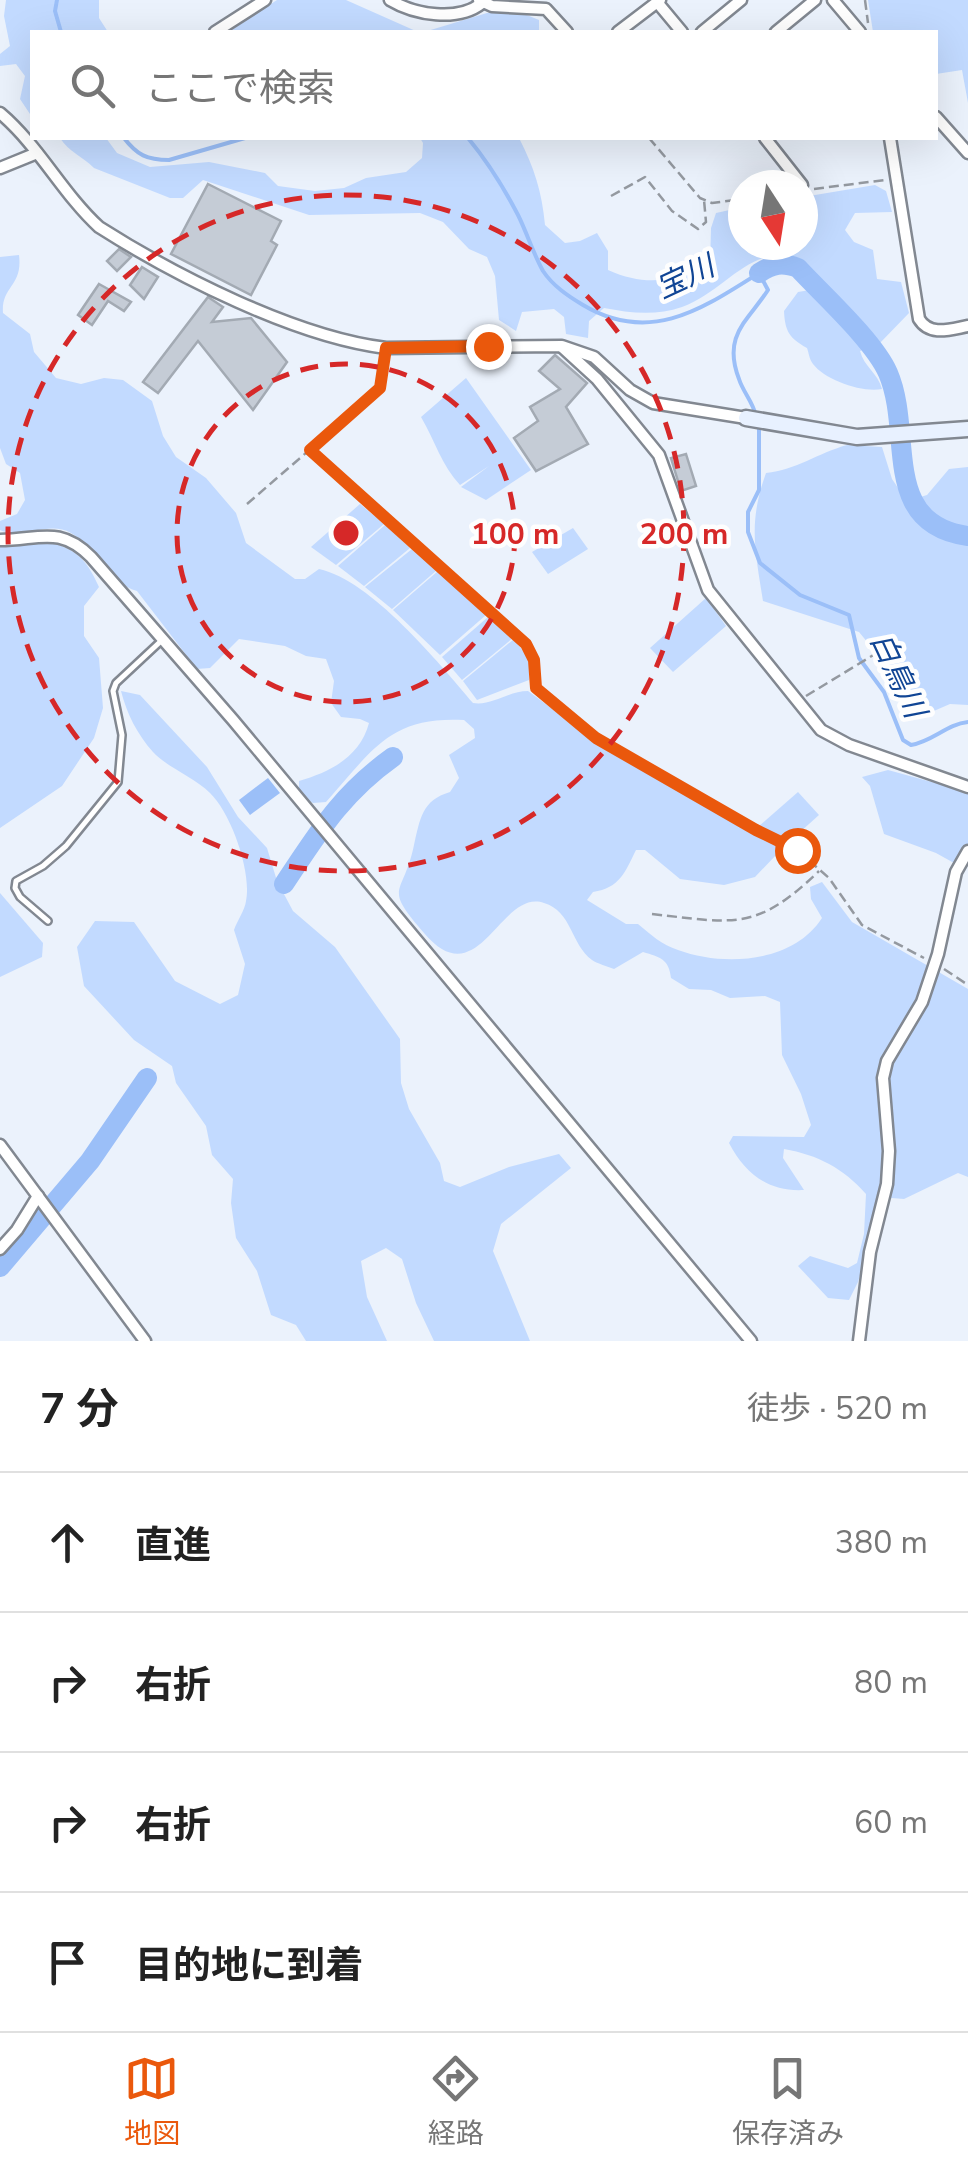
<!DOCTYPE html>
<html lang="ja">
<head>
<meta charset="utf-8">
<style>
	:root { --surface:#fff; --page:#f2f2f2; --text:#222; --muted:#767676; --line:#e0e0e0; --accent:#ea580c }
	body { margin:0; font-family:"Nunito Sans","Noto Sans JP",sans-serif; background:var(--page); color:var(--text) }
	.compass { position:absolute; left:728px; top:170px; width:90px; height:90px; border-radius:50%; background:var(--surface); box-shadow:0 10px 40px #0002; rotate:168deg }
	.stop { position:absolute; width:30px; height:30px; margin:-22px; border:8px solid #ea580c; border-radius:50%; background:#fff }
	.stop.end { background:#ea580c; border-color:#fff; box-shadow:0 2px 10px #0008 }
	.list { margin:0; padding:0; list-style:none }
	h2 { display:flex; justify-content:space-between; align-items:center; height:130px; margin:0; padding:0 40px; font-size:42px }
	h2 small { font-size:32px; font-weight:400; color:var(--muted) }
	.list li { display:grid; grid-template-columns:65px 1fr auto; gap:30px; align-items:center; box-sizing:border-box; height:140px; padding:0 40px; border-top:2px solid var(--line) }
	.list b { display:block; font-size:38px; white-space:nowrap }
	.list em { font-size:32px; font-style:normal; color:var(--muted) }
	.icon { flex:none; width:55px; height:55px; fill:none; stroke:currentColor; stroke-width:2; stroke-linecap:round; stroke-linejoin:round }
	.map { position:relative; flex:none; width:968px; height:1341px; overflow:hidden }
	.search { position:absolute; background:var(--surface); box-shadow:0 10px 40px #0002; left:30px; right:30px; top:30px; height:110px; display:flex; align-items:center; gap:25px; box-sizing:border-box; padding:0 35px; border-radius:0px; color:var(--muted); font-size:38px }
	.sheet { height:690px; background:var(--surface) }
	nav { display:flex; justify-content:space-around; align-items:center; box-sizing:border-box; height:140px; border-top:2px solid var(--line); background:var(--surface); font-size:28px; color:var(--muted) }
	nav a { display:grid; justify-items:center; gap:5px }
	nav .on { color:var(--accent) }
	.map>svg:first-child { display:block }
	.green { fill:#c2daff }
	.water { fill:#9bbff8 }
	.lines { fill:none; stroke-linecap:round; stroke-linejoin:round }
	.stream { stroke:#9bbff8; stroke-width:4 }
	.river { stroke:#9bbff8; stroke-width:20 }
	.building { fill:#c5ccd6; stroke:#a3aab3; stroke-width:2.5 }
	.lane-casing { stroke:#828891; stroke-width:10 }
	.street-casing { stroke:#828891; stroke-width:15 }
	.secondary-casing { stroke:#828891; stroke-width:19 }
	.path { stroke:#9499a0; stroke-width:2.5; stroke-dasharray:10 5; stroke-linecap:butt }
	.lane { stroke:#fff; stroke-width:5 }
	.street { stroke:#fff; stroke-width:10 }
	.secondary { stroke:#e8f1ff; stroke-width:14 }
	.route { stroke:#ea580c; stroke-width:12 }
	.ring { fill:none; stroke:#d62828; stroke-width:5; stroke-dasharray:18 12 }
	.labels { text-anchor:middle; stroke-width:9; stroke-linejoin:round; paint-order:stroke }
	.water-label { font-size:30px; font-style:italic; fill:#104595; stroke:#fefefe }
	.centre { fill:#d62828; stroke:#fefefe; stroke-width:5 }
	.ring-label { font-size:30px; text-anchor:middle; font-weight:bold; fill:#d62828; stroke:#fefefe; stroke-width:9; stroke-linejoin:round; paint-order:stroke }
</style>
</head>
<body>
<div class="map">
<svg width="968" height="1341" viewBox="0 0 968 1341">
	<rect width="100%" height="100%" fill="#ebf2fc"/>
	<g class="green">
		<path d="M6,0H99V18L108,32H32V117L20,99L25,76L16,64L0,66V54L10,46L4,16Z"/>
		<path d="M277,0H346L418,32H228Z"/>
		<path d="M868,0H968V103L962,70L936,74V32H873Z"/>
		<path d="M487,13H522L539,20V32H424Z"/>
		<path d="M60,138H106L117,153L150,167L209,162L265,173L278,186L315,191L344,188L366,178L406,172L422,158L423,143L420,138H519C534,167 542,192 545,225L565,243L580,241L597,233L608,251V270C646,287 673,281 710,266L711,228L716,213L743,207V245H803V197L875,185L886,191L892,212L855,213L845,230L854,242L873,250L877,279L901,282L909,313L879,344L860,351C864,367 878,373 882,389C862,393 825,380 813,364C809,359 809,353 807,348C789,338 785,331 784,311L798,292L810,290L817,277C764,222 732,289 682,307C656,316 630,313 604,308L589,321L588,338L566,334L564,317L554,309L522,312L516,331L499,320L495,276L487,257L469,249L443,222L420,213L309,215L203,180L183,198H170L94,168C82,156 69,152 60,138Z"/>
		<path d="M19,255C23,287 1,286 3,313L30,334L34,352L56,378L81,384L104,378L123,380L152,401L163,436L176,457L206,478L236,513L246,543L295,579H305L319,569C371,580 439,663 473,703C492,706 508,691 528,691L596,741L778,846L777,854L755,877L724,885L680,879L645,850H636C625,872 620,888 593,892L587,900L626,924H638C650,934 662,945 678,950C724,967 793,963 822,918L811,899L810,887L822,882L852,922L968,989V1177L958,1173L904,1199L892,1198L881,1205L858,1282L849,1300L828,1298L798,1266L810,1256L848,1268L857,1263L864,1234L866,1194C843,1168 818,1155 784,1149L783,1158L804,1190C769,1192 745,1174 729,1143L733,1136L804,1137L811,1125L801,1094L782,1055L780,1002L765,996L730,998L711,990L689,989L671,978C669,959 660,957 643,952L614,969C607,966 598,964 592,960C571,945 572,911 544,903C500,888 479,998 424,933C382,884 403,898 414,845C420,819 422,800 450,792L459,778L449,755L475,738L474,729L464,720C389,716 372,751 326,802L313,803L299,794V781C330,772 360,757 369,723L360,719L341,717L331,703L334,681L326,659L306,656L285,646L239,639L210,668L197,669L137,591C108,583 96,548 71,533C48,520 22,541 0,530V521L17,514L25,500L20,473L6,464L0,448V257Z"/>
		<path d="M466,378L531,470L486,500L461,487L489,466L460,485C442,466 435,441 421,417Z"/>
		<path d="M847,445L882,447L892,479L907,501L927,495L949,469L968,467V705L950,704L913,720L887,685L878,655L859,632L763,601C755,549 748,523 766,473C796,470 818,453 847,445Z"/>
		<path d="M360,504L384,524L336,565L311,547Z"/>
		<path d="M385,525L410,548L364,586L338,566Z"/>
		<path d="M573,528L588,549L548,574L532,552Z"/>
		<path d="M41,541C74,547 85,556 99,587L84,606V636L99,658L103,708L94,738L62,786L0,828V545Z"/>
		<path d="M412,549L437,570L392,609L365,587Z"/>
		<path d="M438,571L486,615L440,655L393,610Z"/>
		<path d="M706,598L726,626L673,672L650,648Z"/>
		<path d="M488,617L513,638L462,680L442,657Z"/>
		<path d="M514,639L529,659V680L477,700L463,681Z"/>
		<path d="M121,691L140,695L207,767L238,817L267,848L277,881L293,911L335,947L400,1039L401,1083L409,1109L440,1163L444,1181L460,1187L509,1167L559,1154L571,1168L501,1224L493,1251L530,1341H434L416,1303L402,1259L386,1248L361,1261L367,1297L387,1341H306L296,1325L271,1315L257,1271L236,1238L231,1203L233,1179L212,1155L206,1126L176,1083L172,1066L134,1040L84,986L77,947L95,921L134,922L175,981L220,1004L238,995L245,964L234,930C237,921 245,910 246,901C252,872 231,813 210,793C194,777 165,766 153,752C137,734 127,714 121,691Z"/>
		<path d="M888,770L968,792V844L954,863L936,853L884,834L870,786L862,777Z"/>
		<path d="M798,792L819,815L789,842L759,826Z"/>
		<path d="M0,893L43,943L42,957L0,977Z"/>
	</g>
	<path class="water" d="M268,778L280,793L250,815L239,800Z"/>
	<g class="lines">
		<g class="stream">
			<path d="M57,0L55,11L61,32"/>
			<path d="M124,138C137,155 147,160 169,160L245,138"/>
			<path d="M468,138C487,161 504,188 518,215C527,233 533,253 543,271C553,286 568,296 583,305C650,345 702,309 759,273L768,290C748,321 722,335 739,379C743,392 753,402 756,416"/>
			<path d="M759,425V490L748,512V532L760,563L800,595L849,615L859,658L884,692L903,740L911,745C932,742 947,724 968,722"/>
		</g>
		<g class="river">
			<path d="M759,273C773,264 782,262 798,268C823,295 874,341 888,373C914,433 879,524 968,536"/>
			<path d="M284,884C318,833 341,794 393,757"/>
			<path d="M0,1267L90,1161L147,1078"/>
		</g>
	</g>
	<g class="building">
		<path d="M208,184L281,221L271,241L277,245L251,295L171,254Z"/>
		<path d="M119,249L131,257L117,271L107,261Z"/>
		<path d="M142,267L158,277L144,299L130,285Z"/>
		<path d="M99,284L131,302L124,311L108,301L92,325L78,315Z"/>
		<path d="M208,297L223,307L212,322L251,318L287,362L253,410L198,341L158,393L143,382Z"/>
		<path d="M555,355L587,383L566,407L588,444L536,471L514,438L538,421L530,407L560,389L539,371Z"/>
		<path d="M686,454L696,486L681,491L671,458Z"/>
	</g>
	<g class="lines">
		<defs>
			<path id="lane" d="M48,921L20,897L15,888L16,881L43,866L66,846L118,782L122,735L113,691L116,683L161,641"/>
			<g id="street">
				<path d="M390,0C415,15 458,22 482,3"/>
				<path d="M479,0L492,6L546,9L567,32"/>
				<path d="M833,0L860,32"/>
				<path d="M657,2L682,32"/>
				<path d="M215,32L265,0"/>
				<path d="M618,32L660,0"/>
				<path d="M702,32L741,0"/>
				<path d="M776,32L815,0"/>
				<path d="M0,113C39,146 62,193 99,227C176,276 296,337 386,348L562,346L594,357L630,390L653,403L746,418"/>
				<path d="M936,117L968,153"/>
				<path d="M765,138L802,185"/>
				<path d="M890,138L919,319C930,337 951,329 968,326"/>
				<path d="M0,168L37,153"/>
				<path d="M562,347L597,379L659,455L708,590L821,730L849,745L968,787"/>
				<path d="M0,540C39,540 59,525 91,557L233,720L751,1341"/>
				<path d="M0,1145L145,1341"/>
				<path d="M0,1249L17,1230L38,1196"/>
				<path d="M859,1341L870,1252L887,1184L889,1151L883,1078L887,1061L922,1002L938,954L956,872L968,851"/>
			</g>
			<path id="secondary" d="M746,418L857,437L968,429"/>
		</defs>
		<use href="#lane" class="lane-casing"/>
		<use href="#street" class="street-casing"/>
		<use href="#secondary" class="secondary-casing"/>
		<g class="path">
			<path d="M865,0L868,23"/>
			<path d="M649,138L700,198L712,203L743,199"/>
			<path d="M814,189L885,180"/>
			<path d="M611,196L645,177L672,211L698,229L706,222L704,200"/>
			<path d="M310,451L525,644L534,660L536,688L596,739L757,831L797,850L829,878L862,925L924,958"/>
			<path d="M247,504L381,388L385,359"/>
			<path d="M806,696L898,640"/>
			<path d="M652,914C734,923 756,932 819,871"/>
			<path d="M944,969L968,985"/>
		</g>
		<use href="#lane" class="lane"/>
		<use href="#street" class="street"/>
		<use href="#secondary" class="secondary"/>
	</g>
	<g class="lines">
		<path class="route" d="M488,346L386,348L380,388L310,450L526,644L534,660L536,688L596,738L756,830L797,850"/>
	</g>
	<g class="ring">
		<circle cx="346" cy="533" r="169"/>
		<circle cx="346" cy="533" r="338"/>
	</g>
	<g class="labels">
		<g class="water-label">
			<text transform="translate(685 277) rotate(-25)" y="10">宝川</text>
			<text transform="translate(898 675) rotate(65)" y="10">白鳥川</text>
		</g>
	</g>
	<circle cx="346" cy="533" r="15" class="centre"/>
	<g class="ring-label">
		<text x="515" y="544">100 m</text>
		<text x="684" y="544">200 m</text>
	</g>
</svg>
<svg class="compass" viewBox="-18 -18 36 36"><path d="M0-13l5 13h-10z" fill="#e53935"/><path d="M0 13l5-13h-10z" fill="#767676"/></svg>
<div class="stop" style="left:797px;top:850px"></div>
<div class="stop end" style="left:488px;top:346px"></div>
<div class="search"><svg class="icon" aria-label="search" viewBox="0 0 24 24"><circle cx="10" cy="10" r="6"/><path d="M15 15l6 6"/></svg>ここで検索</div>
</div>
<section class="sheet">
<h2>7 分<small>徒歩 · 520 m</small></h2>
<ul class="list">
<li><svg class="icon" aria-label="ahead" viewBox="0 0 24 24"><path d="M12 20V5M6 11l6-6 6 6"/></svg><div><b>直進</b></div><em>380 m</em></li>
<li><svg class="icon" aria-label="right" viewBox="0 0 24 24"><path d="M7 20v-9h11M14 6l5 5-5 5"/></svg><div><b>右折</b></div><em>80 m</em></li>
<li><svg class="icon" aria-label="right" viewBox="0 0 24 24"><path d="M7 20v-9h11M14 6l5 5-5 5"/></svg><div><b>右折</b></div><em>60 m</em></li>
<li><svg class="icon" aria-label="arrive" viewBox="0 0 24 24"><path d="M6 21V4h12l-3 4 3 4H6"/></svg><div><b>目的地に到着</b></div></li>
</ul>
</section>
<nav>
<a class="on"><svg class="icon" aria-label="map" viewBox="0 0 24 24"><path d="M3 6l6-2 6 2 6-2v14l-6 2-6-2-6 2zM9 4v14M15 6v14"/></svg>地図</a>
<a><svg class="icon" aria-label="directions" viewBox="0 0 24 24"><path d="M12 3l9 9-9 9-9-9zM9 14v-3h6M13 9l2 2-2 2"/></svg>経路</a>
<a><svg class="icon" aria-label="saved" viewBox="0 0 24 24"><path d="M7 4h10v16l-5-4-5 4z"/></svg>保存済み</a>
</nav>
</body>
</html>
